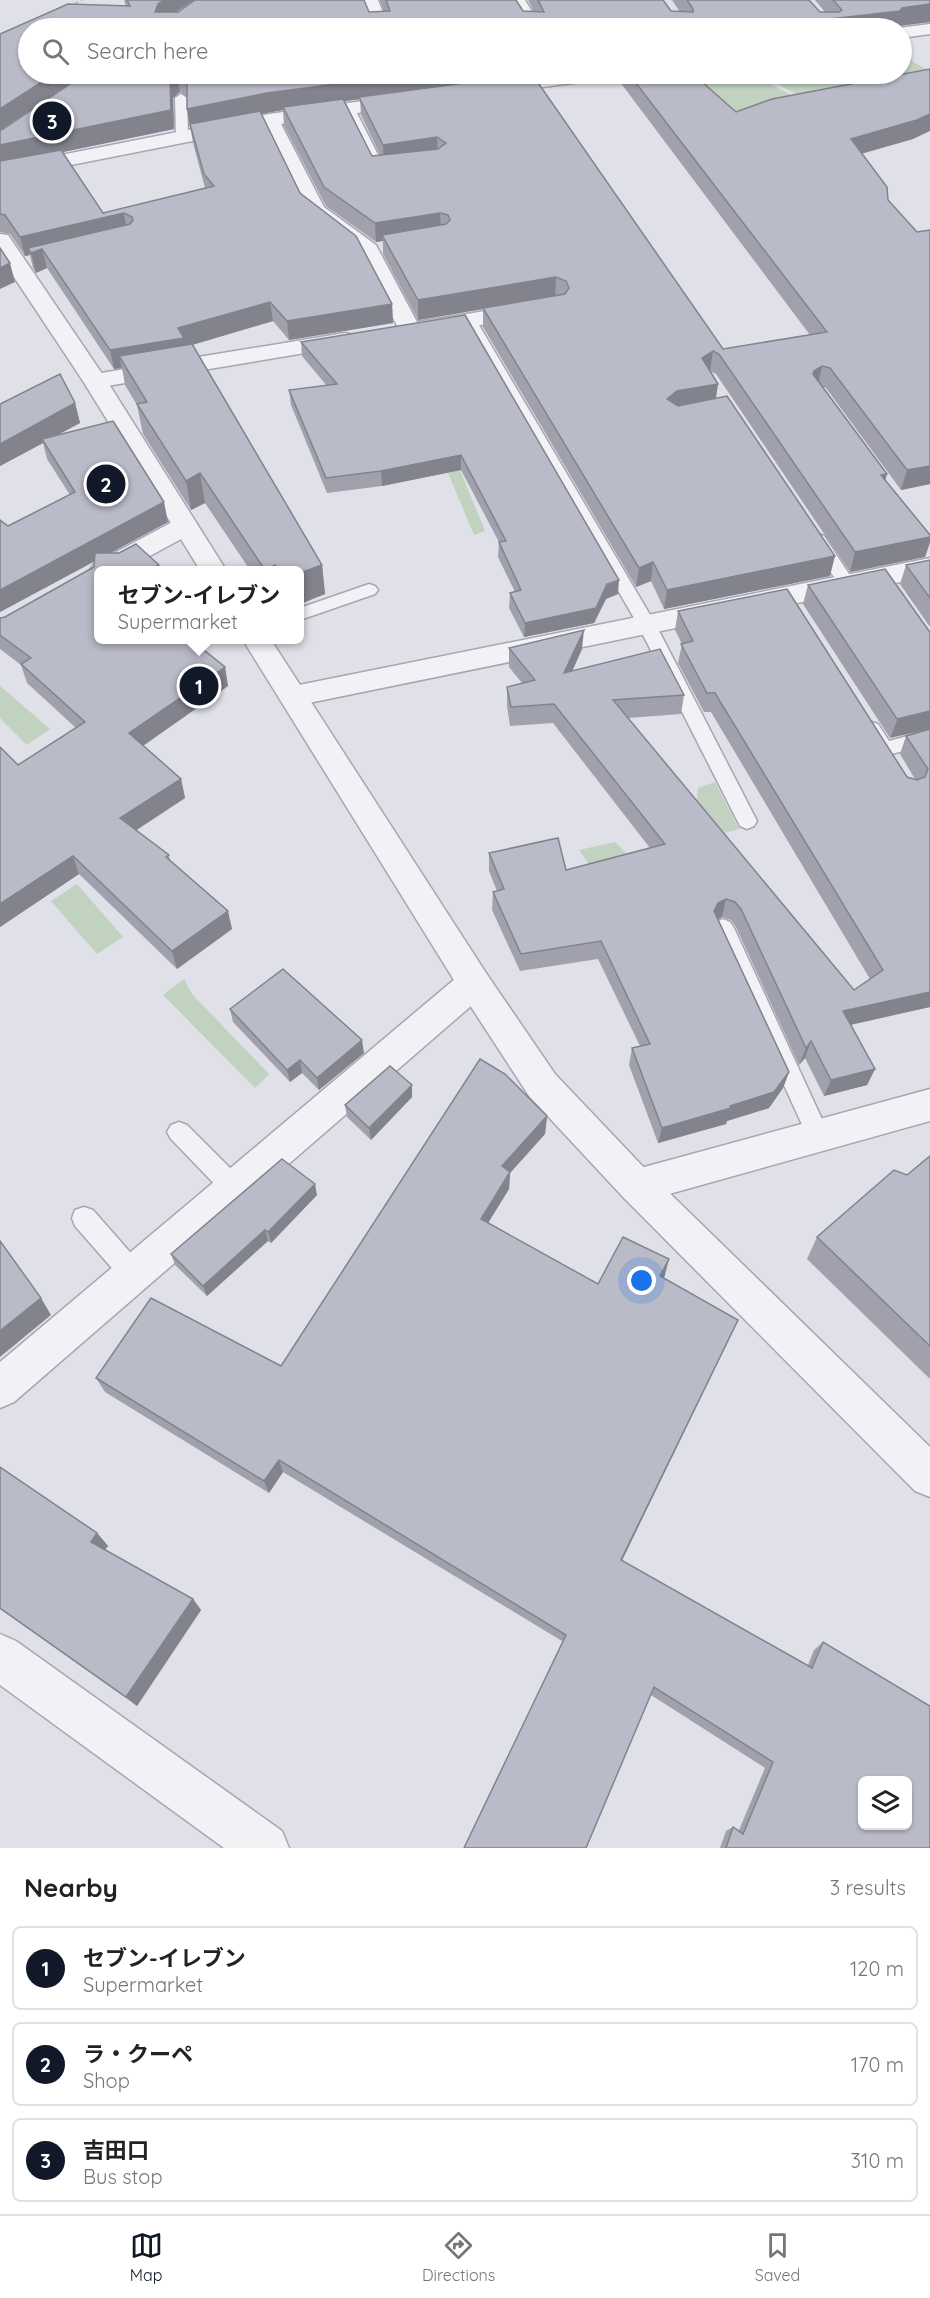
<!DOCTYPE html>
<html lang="en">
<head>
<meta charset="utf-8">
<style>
	:root { --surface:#fff; --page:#f6f6f6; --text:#222; --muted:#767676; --line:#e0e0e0; --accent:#111827 }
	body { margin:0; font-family:Quicksand,"Noto Sans JP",sans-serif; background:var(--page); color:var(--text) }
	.controls { position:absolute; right:18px; bottom:18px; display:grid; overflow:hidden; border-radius:9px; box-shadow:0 2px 4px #0004 }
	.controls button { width:54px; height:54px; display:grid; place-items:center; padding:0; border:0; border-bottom:2px solid var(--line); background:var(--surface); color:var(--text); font:30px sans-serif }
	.you { position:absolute; left:642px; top:1281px; width:21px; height:21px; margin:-15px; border:4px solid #fff; border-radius:50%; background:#1a73e8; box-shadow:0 0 0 9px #1a73e833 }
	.badge { display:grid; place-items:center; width:39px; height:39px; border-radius:50%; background:var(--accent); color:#fff; font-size:20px; font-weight:700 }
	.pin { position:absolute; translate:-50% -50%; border:3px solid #fff; box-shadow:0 2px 6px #0006 }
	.popup { position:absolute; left:94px; top:566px; width:210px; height:78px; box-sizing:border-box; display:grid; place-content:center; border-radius:9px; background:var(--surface); filter:drop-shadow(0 2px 4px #0005); font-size:20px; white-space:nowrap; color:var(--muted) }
	.popup b { font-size:22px; color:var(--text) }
	.popup::after { content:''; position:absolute; left:50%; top:100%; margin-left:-12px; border:12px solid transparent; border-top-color:var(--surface) }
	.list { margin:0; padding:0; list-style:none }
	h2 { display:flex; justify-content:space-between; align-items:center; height:78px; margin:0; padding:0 24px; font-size:26px }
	h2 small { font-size:20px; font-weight:400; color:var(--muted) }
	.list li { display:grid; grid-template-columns:39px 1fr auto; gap:18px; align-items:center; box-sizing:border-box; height:84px; margin:0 12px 12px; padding:0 12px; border:2px solid var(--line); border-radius:9px }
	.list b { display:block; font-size:22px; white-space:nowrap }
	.list p { margin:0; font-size:20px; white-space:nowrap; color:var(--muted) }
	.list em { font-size:20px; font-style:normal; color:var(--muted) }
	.icon { flex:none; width:33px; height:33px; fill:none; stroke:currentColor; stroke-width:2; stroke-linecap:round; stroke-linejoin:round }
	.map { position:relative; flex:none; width:930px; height:1848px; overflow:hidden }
	.search { position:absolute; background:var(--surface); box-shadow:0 2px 4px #0004; left:18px; right:18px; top:18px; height:66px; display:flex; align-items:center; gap:15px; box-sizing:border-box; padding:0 21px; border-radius:33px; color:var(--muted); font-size:22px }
	.sheet { height:366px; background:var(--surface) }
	nav { display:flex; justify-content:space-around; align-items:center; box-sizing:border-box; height:84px; border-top:2px solid var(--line); background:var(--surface); font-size:16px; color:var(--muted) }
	nav a { display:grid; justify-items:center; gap:3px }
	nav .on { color:var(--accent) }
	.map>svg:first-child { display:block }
	.green { fill:#c1d2c1 }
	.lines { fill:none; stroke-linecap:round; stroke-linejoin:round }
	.service-casing { stroke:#a5a6b2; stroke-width:3 }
	.minor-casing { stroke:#a5a6b2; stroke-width:3 }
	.tertiary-casing { stroke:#a5a6b2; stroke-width:3 }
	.path { stroke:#bebec6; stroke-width:2; stroke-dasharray:3 3; stroke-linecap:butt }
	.service { fill:#f2f2f6; fill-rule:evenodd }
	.minor { fill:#f2f2f6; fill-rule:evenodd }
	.tertiary { fill:#f2f2f6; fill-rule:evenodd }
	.wall { fill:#a0a1ac; fill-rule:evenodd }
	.shaded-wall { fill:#82838c }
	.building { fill:#babbc8; stroke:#82838c; stroke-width:1.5; fill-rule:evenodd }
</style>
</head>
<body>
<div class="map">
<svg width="930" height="1848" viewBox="0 0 930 1848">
	<rect width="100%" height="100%" fill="#dfe0e8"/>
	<g class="green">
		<path d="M902,58H907L930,72L803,98L767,78L783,74H902Z"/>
		<path d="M704,74H767L759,78L800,100L735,125L679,82Z"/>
		<path d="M460,470L485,531L474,535L448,473Z"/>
		<path d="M0,686L50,729L27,745L0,718Z"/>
		<path d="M715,782L739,829L593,870L579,850L615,842L627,854L709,829L696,806L698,788Z"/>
		<path d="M77,884L123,937L97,954L51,901Z"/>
		<path d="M184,979L192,994L269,1074L255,1088L163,995Z"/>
	</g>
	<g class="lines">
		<defs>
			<g id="service">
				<path d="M181,94L187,98L188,136L182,140L176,136L175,98Z"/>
				<path d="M349,105L355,109L383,165H396L397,168L396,171L374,173L343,109Z"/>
				<path d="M469,316L476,320L656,625L757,821L754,826L747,829L740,826L638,625L462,320Z"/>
				<path d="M818,534L824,536L853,580L856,584L853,588H841L810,540L812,536Z"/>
				<path d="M369,584L375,586L378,590L375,594L300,620V608Z"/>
				<path d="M871,722L878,724L889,741L930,730V744L884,756L877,754L862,729L864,724Z"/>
				<path d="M723,919L730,922L734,928L826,1128L830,1135L826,1142L818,1145L810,1142L712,928L716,922Z"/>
				<path d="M179,1122L187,1125L242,1180L246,1188L242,1196L234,1199L226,1196L171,1139L167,1132L171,1125Z"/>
				<path d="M84,1207L93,1210L142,1266L145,1274L142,1282L133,1286L124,1282L75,1226L72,1218L75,1210Z"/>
			</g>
			<g id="minor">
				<path d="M360,0H378L389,28H371Z"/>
				<path d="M507,0H525L542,28H524Z"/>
				<path d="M930,24V34L902,38V28H898Z"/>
				<path d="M557,74H604L602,78L595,80L492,94L485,92L482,88L485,84L492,82Z"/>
				<path d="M406,95L413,97L416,101L413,105L281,124L324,207L376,245L417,322L528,304L536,306L539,311L536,316L425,334C418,332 411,337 402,335L359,254L304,211L263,127L0,179V167L269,114Z"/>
				<path d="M345,333L353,335L357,340L353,345L95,388L87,386L83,381L87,376L95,374Z"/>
				<path d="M185,517L194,520L198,526L194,532L124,570H98V577L94,576L90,570L94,564L176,520Z"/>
				<path d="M930,558V576L294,706L284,703L279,696L284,689L294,686Z"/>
				<path d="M474,969L486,973L491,983L486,993L14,1402L0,1408V1362L462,973Z"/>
				<path d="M930,1089V1121L637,1203L624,1198L618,1186L624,1174L637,1169Z"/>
				<path d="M0,1634L16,1641L282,1831L289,1848H224L0,1685Z"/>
			</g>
			<g id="tertiary">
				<path d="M0,234L8,235L107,381L226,570H200L83,381L0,256Z"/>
				<path d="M243,640H271L486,973L555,1074L650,1174L930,1447V1497L915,1491L624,1198L529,1096L462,993Z"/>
			</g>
		</defs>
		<use href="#service" class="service-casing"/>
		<use href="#minor" class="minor-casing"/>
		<use href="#tertiary" class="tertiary-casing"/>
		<path class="path" d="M70,6L82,0"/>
		<use href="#service" class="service"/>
		<use href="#minor" class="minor"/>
		<use href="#tertiary" class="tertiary"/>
	</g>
	<g class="wall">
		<path d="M124,0H194L176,12H384L380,0H516L523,11L534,12L528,0H663L671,11L680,12L672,0H809L820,12H825L815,0H930V22L898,26L896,28H28V74L533,75L723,349L810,335L614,74H693L736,112L913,139L862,153L930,484L901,490L826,388L823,387L885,480L930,535V542L925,557L850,572L716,374L710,371L718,384L716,398L830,576L664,609L651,581L636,587L483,327V309L418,320L383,254V241L376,242L326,206L284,126L283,110L261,113L300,193L392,304L393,323L289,340L273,321L192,345L322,565L325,594L300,604V570H250L205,503L191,510L143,434L137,405L125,385L122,368L114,369L47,268L36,273L33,268L30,255L25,256L10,234L0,232V34L126,6ZM180,92L187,97V109L193,143L205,188L103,213L63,152L174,129L173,98ZM54,95L3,129L1,130L20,117ZM360,99L361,115L380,155L372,156L345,101Z"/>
		<path d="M465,315L618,594L606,599L594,623L524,637L509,608L510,593L515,592L498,557L499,542L461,470L382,486L327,493L291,405L289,390L327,386L302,356L301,342Z"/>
		<path d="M75,403L80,423L56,436L168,522L111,553L159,565L160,570H99L225,667L228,686L143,746L181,779L185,798L136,830L169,855L170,861L232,929L177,969L79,874L0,927V747L18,765L76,728L27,683L21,665L0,649V618L5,617L94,567V561L0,612V520L8,526L70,495L47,459L43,443L0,466V404Z"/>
		<path d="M930,560V627L900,584L906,565Z"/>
		<path d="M808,585L929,631L890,738L803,604Z"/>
		<path d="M678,611L907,777L915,779L900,754L906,736L930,729V1007L851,1024L875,1069L867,1085L824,1096L805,1058L799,1065L736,927L731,920L722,917L718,919L789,1072L783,1088L769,1108L727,1121L726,1124L658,1143L629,1065L632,1048L640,1046L598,959L520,971L492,910L493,892L497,891L489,871V853L566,870L650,848L553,723L510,726L507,706V687L522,683L509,667V648L582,649L572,671L684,695L681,714L628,718L854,990L870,979L711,712H704L678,663L682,644L675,630Z"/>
		<path d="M230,1009L364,1053L319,1090L302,1073L290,1082L233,1022Z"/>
		<path d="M412,1085V1097L371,1140L347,1117L345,1105Z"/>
		<path d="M547,1116L545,1134L510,1173L509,1189L488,1223L598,1284L665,1275L663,1278L731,1335L621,1561L808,1665L814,1650L823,1642L930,1848H720L726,1831L733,1827L739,1830L765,1768L651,1695L283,1472L269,1493L105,1392L96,1378L281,1366Z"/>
		<path d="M930,1156V1379L807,1259L817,1237L907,1175Z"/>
		<path d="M317,1195L271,1243L268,1241L207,1296L175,1265L171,1254Z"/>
		<path d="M0,1467L97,1533L108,1546L105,1550L193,1599L201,1610L137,1706L0,1609Z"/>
	</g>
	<g class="shaded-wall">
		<path d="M164,0H194L161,22L155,12L158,4Z"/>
		<path d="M930,4V22L898,26L896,28H751Z"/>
		<path d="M54,74H86L0,130V109Z"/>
		<path d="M177,74L180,92L173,98L174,129L0,165V145L170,80Z"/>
		<path d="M411,74H543L361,99L359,97L360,99L284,110L283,107V110L190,127L187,109L267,93Z"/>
		<path d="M930,114V131L913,139L847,158L851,139Z"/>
		<path d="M437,137L438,156L384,164L383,145Z"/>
		<path d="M124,213L127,232L42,249L47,268L36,273L31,253L28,248L30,255L25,256L20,237Z"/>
		<path d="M440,213L441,232L382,235L383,241L376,242L375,223Z"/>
		<path d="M10,263L15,282L0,289V268Z"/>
		<path d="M556,277L555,297L418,320V300Z"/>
		<path d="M270,302L273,321L185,347L119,356L122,368L114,369L110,350L178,328Z"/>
		<path d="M392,304L393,323L289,340L287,321Z"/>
		<path d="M713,351L710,371L702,358Z"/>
		<path d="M822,366L818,385L810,390L814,371Z"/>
		<path d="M718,384L715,403L675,411L667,399L677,391Z"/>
		<path d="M75,403L80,423L44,442L42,439L43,443L0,466V444Z"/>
		<path d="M461,455V470L382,486L381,471Z"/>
		<path d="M930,466V484L901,490L907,470Z"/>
		<path d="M200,473L205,503L191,510L186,481Z"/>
		<path d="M887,474L882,493L881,475Z"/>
		<path d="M164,502L168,522L0,612V590Z"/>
		<path d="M930,537V542L925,557L850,572L855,552Z"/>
		<path d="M835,556L830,576L664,609L667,590Z"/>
		<path d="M653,562L651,581L636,587L639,568Z"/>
		<path d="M159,565L160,570H149Z"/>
		<path d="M275,565V570H265Z"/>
		<path d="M322,565L325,594L300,604V573Z"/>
		<path d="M619,580L618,594L606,599L594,623L524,637L525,623Z"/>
		<path d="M584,630L582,649L563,692L564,673Z"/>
		<path d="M225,667L228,686L134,752L129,733Z"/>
		<path d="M930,711V729L890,738L897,719Z"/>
		<path d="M181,779L185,798L126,837L120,818Z"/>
		<path d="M73,856L79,874L0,927V904Z"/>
		<path d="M726,899L722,917L714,921V911L718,903Z"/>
		<path d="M228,911L232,929L177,969L172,951Z"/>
		<path d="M930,992V1007L837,1028L843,1011Z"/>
		<path d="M362,1040L364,1053L319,1090L317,1078Z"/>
		<path d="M811,1041L805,1058L799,1065L806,1048Z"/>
		<path d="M300,1060L302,1073L290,1082L287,1070Z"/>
		<path d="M875,1069L867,1085L824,1096L831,1080Z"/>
		<path d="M789,1072L783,1088L769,1108L727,1121L726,1124L658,1143L662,1128L730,1106Z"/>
		<path d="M412,1085V1097L371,1140L369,1128Z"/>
		<path d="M547,1116L545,1134L510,1173L509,1189L480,1236L481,1219L502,1166Z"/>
		<path d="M315,1184L317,1195L271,1243L268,1232Z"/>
		<path d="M265,1230L268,1241L207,1296L203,1286Z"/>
		<path d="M669,1259L665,1275L656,1292L660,1276Z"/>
		<path d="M41,1298L51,1315L0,1357V1331Z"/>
		<path d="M738,1320L731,1335L617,1571L621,1560Z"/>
		<path d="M279,1460L283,1472L269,1493L264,1481Z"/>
		<path d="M97,1533L108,1546L102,1554L91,1542Z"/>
		<path d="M193,1599L201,1610L137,1706L126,1697Z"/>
	</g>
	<g class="building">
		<path d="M127,0H164L158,4L155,12H178L195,0H364L369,12L390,11L386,0H516L523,11L544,12L538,0H663L671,11L693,12V9L687,0H809L820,12H839L842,10L833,0H930V4L902,8L900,11L751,28H28V74H54L0,109V34L68,4L130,6Z"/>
		<path d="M930,69V114L917,120L851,139L887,187L888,200L917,232L930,230V466L907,470L830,368L822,366L814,371L813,374L887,474L881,475L930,535V537L855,552L719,354L713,351L702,358L718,384L677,391L667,399L678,406L727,396L835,556L667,590L653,562L639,568L483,308L565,294L569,288L566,281L556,277L418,300L382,235L446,224L450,220L448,215L440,213L375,223L324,187L283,107L343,99L372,156L438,149L446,143L437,137L383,145L359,97L532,74L723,349L827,332L629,74H693L736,112L772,99Z"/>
		<path d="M85,74H411L267,93L187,109V80L177,74L170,80L171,110L0,145V130L3,129Z"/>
		<path d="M260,111L300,193L356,236L392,304L287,321L270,302L178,328L184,338L110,350L42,249L31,253L28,248L130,224L133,220L132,217L124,213L20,237L5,215L0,214V161L61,150L103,213L214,186L204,174L190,124Z"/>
		<path d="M0,248L10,263L0,268Z"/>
		<path d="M465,315L619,580L607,584L596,608L525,623L510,593L521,590L499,542L506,541L461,455L381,471L326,478L289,390L337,384L301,342Z"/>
		<path d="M192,344L322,565L300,573V570H279L275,565L265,570L200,473L186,481L137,404L147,402L119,356Z"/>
		<path d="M60,374L75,403L0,444V404Z"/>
		<path d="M113,421L164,502L0,590V520L8,526L75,492L42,439Z"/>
		<path d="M136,544L159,565L149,570H99V639H190L225,667L129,733L181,779L120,818L169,855L166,857L228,911L172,951L73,856L0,904V747L18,765L85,722L21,664L31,658L0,635V618L5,617L94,567L95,553H119Z"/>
		<path d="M930,560V598L906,565Z"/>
		<path d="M885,569L929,631H930V711L897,719L808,585Z"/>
		<path d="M787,589L907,777L917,780L925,777L928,769L906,736L930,729V992L843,1011L875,1069L831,1080L811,1041L806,1048L741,909L735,902L726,899L718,903L714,911L789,1072L774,1092L730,1106L731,1108L662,1128L632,1048L650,1044L601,941L521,954L493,892L504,889L489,853L558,838L566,870L665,844L554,704L511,707L507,687L535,680L509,648L584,630L564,673L660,649L684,695L613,700L854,990L883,970L715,693H707L681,644L693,641L678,611Z"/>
		<path d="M283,969L362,1040L317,1078L300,1060L287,1070L230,1009Z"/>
		<path d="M480,1059L505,1074L547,1116L502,1166L510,1172L481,1219L598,1284L623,1237L669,1259L660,1276L738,1320L621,1560L812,1668L823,1642L930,1706V1848H726L733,1827L743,1834L773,1762L654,1687L586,1848H464L566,1635L279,1460L264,1481L96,1378L151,1298L281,1366ZM862,1780H908V1826H862Z"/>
		<path d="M390,1066L412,1085L369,1128L345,1105Z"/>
		<path d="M930,1156V1346L817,1237L894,1170L907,1175Z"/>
		<path d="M282,1159L315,1184L268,1232L265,1230L203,1286L171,1254Z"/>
		<path d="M0,1241L41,1298L0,1331Z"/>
		<path d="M0,1467L97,1533L91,1542L193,1599L126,1697L0,1608Z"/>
	</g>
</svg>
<div class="controls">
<button><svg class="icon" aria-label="layers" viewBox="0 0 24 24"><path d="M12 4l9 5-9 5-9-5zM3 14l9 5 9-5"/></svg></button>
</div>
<div class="you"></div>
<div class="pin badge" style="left:199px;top:686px">1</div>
<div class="popup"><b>セブン-イレブン</b>Supermarket</div>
<div class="pin badge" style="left:106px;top:484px">2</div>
<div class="pin badge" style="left:52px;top:121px">3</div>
<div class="search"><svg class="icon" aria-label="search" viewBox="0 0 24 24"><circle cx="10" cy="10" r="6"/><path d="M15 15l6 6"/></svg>Search here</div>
</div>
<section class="sheet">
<h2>Nearby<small>3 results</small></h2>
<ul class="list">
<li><span class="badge">1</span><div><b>セブン-イレブン</b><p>Supermarket</p></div><em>120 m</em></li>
<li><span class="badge">2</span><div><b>ラ・クーペ</b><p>Shop</p></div><em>170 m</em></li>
<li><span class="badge">3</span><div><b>吉田口</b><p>Bus stop</p></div><em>310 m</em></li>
</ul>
</section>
<nav>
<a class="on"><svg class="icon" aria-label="map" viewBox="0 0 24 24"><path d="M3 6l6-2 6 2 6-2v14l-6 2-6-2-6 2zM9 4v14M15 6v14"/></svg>Map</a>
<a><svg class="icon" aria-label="directions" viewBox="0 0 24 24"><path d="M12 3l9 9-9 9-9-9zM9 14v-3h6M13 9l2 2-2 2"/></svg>Directions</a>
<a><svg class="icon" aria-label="saved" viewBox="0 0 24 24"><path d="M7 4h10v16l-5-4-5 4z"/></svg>Saved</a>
</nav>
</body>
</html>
